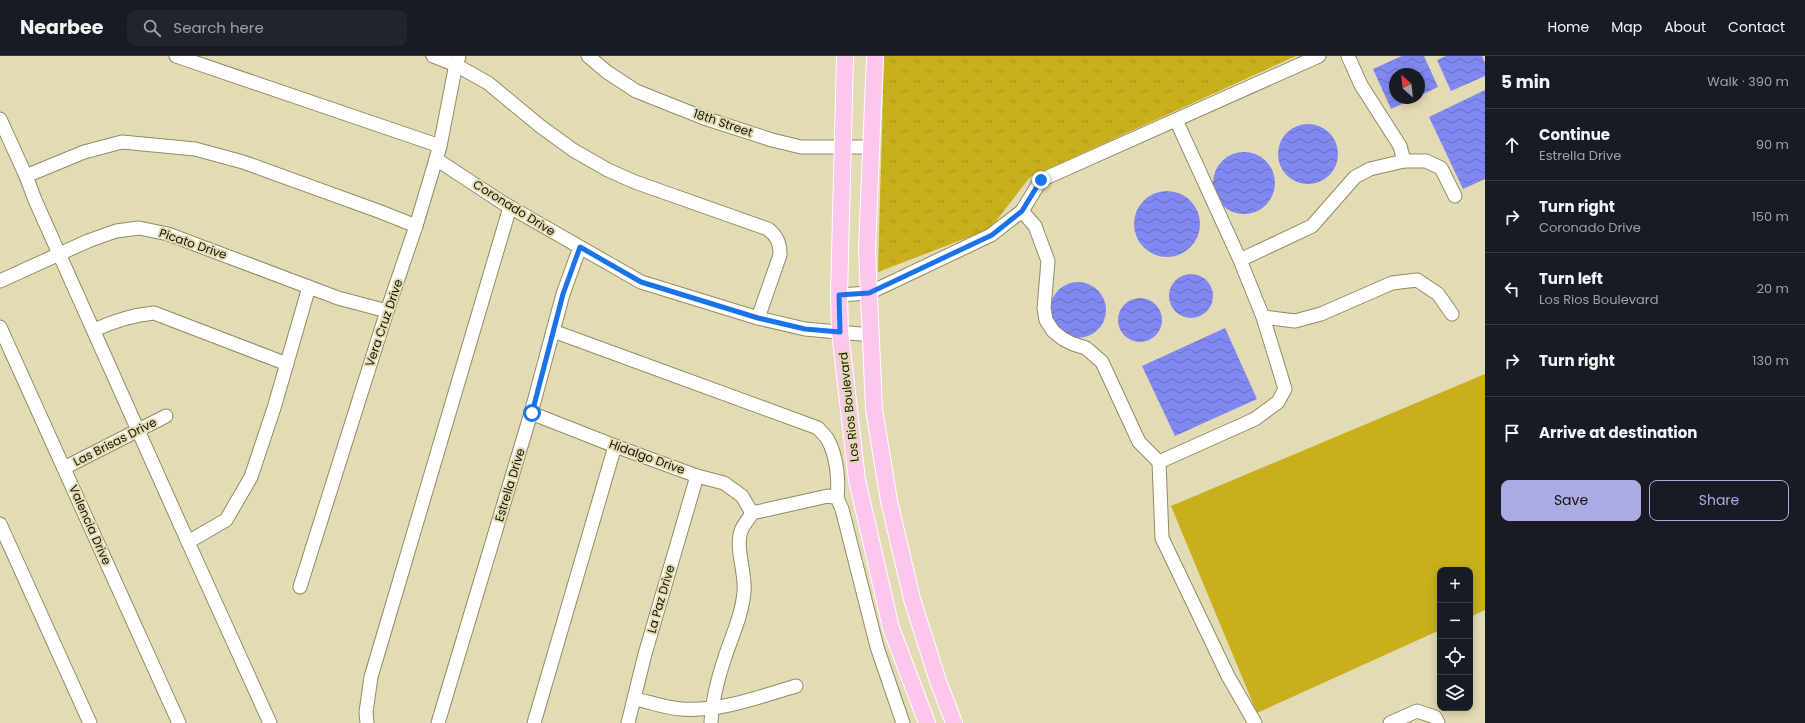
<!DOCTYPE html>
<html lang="en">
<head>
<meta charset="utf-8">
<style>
	:root { --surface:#171b24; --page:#20242c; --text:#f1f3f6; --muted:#9ea1a6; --line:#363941; --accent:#ababe3 }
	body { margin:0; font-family:Poppins,sans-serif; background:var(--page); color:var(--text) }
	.controls { position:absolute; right:12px; bottom:12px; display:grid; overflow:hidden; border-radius:8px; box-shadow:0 2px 10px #0003 }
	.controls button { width:36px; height:36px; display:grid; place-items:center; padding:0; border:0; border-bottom:1px solid var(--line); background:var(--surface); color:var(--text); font:20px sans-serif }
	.compass { position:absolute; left:1389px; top:12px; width:36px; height:36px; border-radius:50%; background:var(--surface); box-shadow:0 2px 10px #0003; rotate:333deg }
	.stop { position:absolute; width:12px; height:12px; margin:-9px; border:3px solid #1a73e8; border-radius:50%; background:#fff }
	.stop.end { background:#1a73e8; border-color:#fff; box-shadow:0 1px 4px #0008 }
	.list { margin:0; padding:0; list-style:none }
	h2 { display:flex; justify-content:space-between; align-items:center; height:52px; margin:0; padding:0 16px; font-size:17px }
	h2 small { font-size:13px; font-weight:400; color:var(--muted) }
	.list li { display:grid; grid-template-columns:26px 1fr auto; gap:12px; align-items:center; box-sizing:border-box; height:72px; padding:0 16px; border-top:1px solid var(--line) }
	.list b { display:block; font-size:15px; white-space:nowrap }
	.list p { margin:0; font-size:13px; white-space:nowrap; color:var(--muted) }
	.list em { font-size:13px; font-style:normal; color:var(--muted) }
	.actions { display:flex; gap:8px; padding:12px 16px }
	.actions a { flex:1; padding:9px 0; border:1px solid var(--accent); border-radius:8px; text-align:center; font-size:14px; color:var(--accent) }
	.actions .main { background:var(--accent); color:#111 }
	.icon { flex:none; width:22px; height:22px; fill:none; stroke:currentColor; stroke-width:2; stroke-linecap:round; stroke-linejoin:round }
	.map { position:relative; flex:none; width:1485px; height:667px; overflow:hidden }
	header { display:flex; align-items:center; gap:24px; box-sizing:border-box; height:56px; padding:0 20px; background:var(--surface); border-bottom:1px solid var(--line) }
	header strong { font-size:19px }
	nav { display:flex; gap:22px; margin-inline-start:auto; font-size:14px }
	.search { width:280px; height:36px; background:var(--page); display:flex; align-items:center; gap:10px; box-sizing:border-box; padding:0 14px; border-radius:8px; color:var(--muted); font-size:15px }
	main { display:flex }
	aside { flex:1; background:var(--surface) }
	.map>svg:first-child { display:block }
	.grass { fill:url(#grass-tufts) }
	.green { fill:#c8b01d }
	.water { fill:url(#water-waves) }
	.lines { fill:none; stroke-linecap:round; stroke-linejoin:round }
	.minor-casing { stroke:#928b64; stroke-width:15 }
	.major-casing { stroke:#fff; stroke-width:18 }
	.minor { stroke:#fff; stroke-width:13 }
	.major { stroke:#fdc6ed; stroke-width:16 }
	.route { stroke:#1a73e8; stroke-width:5 }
	.labels { text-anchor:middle; stroke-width:4; stroke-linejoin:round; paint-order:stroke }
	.street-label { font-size:12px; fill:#151205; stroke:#e3dbb3 }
</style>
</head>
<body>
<header>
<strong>Nearbee</strong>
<div class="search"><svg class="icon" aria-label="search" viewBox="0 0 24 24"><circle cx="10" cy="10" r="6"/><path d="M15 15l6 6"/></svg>Search here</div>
<nav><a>Home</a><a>Map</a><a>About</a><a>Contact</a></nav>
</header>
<main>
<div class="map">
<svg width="1485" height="667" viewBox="0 0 1485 667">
	<defs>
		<pattern id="grass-tufts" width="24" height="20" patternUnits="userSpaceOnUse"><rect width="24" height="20" fill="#c8b01d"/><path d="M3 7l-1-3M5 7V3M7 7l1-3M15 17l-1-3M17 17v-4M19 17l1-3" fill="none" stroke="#ab9619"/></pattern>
		<pattern id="water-waves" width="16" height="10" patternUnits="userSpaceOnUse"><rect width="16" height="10" fill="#8288f1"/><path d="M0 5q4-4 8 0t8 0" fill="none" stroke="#696ec1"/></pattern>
	</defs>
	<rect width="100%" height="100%" fill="#e3dbb3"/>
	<path class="grass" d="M884,0H1296L1030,121L990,173L878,216Z"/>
	<path class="green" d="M1485,318V554L1470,561V514H1440V574L1257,657L1171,450Z"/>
	<g class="water">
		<path d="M1402,0H1424L1438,31L1419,40V18H1395V42H1415L1391,53L1373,13Z"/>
		<path d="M1446,0H1482L1485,7V20L1451,35L1437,4Z"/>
		<path d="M1485,34V123L1463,133L1429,61Z"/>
		<circle cx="1308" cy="98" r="30"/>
		<circle cx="1244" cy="127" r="31"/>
		<circle cx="1167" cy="168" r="33"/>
		<circle cx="1191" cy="240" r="22"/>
		<circle cx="1078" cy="254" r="28"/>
		<circle cx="1140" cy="264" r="22"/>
		<path d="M1225,272L1257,343L1175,380L1142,310Z"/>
	</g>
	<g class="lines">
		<defs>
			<g id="minor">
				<path d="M176,0L440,90L436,103L503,147L641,226L758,262L805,273L871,279"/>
				<path d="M433,0L456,9L488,27L540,70L573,94L608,114L635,126L768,173C777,180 780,187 780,199L758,262"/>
				<path d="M588,0L607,16L636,35L704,62L772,84L801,91H872"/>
				<path d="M1348,0L1361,29L1400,90L1404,105"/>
				<path d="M0,63L26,120"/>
				<path d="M1176,64L1240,204L1263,261L1285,333L1278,346L1255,363L1159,406L1162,482L1228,620L1255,667"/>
				<path d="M1022,155L1035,170L1048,205L1044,252L1046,264L1053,275L1063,283L1073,288L1086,292L1102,306L1139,386L1159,406"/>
				<path d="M1240,204L1312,170L1355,121L1370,113L1404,105H1426L1441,112L1455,140"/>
				<path d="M0,225L88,185L116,175L139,172L168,178L338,242L387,255"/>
				<path d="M309,231L274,352L251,421L226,464L188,486L35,144L26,120L84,96L122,86L195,93L243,106L381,156L416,170"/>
				<path d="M839,239L869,237L991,179L1022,155L1041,124L1319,0"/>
				<path d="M1263,261L1295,265L1321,258L1392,227L1417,224L1438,238L1452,258"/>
				<path d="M0,271L179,667"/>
				<path d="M94,274C114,265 132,259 154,257L287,308"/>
				<path d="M553,275L818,372C821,376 826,380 828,384C837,401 839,424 837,442"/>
				<path d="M531,357L615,390L697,420L724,427L742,440L752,457"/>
				<path d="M64,412L166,360"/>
				<path d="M0,468L90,667"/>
				<path d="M188,486L270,667"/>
				<path d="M300,531L387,255L416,170L440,90L455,13L459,0"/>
				<path d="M635,643C650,646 666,652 681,653C721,656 758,641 796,630"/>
				<path d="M367,667L366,656L371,621L510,151"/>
				<path d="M438,667L531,357L563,238L580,191"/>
				<path d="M534,667L615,390"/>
				<path d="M628,667L645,598L697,420"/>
				<path d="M711,667C712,645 718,622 725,601C732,580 742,559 744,536C746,517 735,492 741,475C743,469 749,463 752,457L828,440L837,442L842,453L877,591L903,667"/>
				<path d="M1390,667L1417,655L1435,661L1438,667"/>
			</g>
			<g id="major">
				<path d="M845,0L839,239L840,276L857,424L891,572L927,667"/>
				<path d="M875,0L867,193L874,353L889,445L912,543L938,625L954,667"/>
			</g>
		</defs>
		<use href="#minor" class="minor-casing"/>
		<use href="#major" class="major-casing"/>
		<use href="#minor" class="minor"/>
		<use href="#major" class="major"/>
	</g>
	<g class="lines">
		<path class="route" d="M532,357L563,238L580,191L641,226L758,262L805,273L840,276L839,239L869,237L992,179L1022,155L1041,124"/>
	</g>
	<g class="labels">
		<g class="street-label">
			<text transform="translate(723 67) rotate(19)" y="4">18th Street</text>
			<text transform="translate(514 152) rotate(32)" y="4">Coronado Drive</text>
			<text transform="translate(193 188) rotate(19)" y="4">Picato Drive</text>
			<text transform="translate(384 267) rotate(-71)" y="4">Vera Cruz Drive</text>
			<text transform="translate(849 351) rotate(-96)" y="4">Los Rios Boulevard</text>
			<text transform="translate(115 386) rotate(-27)" y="4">Las Brisas Drive</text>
			<text transform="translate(647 401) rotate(20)" y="4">Hidalgo Drive</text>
			<text transform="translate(510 429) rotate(-73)" y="4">Estrella Drive</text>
			<text transform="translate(90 469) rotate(66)" y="4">Valencia Drive</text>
			<text transform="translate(661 543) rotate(-74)" y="4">La Paz Drive</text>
		</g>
	</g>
</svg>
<div class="controls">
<button>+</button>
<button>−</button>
<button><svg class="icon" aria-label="locate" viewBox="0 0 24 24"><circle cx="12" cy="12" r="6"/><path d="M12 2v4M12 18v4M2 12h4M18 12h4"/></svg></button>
<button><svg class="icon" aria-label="layers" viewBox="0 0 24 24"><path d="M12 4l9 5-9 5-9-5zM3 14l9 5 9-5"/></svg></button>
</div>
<svg class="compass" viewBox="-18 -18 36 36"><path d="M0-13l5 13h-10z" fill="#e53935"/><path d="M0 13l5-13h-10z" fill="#9ea1a6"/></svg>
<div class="stop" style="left:532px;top:357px"></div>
<div class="stop end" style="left:1041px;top:124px"></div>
</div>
<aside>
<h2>5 min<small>Walk · 390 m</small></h2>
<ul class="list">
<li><svg class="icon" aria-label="ahead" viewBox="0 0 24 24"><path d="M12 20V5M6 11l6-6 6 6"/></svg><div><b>Continue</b><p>Estrella Drive</p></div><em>90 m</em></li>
<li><svg class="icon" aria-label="right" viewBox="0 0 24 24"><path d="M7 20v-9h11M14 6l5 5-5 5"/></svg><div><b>Turn right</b><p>Coronado Drive</p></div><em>150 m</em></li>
<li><svg class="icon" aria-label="left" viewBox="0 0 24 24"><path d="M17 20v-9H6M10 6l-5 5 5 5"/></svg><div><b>Turn left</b><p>Los Rios Boulevard</p></div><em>20 m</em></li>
<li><svg class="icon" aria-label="right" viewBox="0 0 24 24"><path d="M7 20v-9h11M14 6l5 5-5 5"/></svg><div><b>Turn right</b></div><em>130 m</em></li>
<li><svg class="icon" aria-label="arrive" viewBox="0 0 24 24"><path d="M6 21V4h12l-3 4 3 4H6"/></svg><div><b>Arrive at destination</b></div></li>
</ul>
<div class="actions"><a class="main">Save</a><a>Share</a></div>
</aside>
</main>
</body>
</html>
